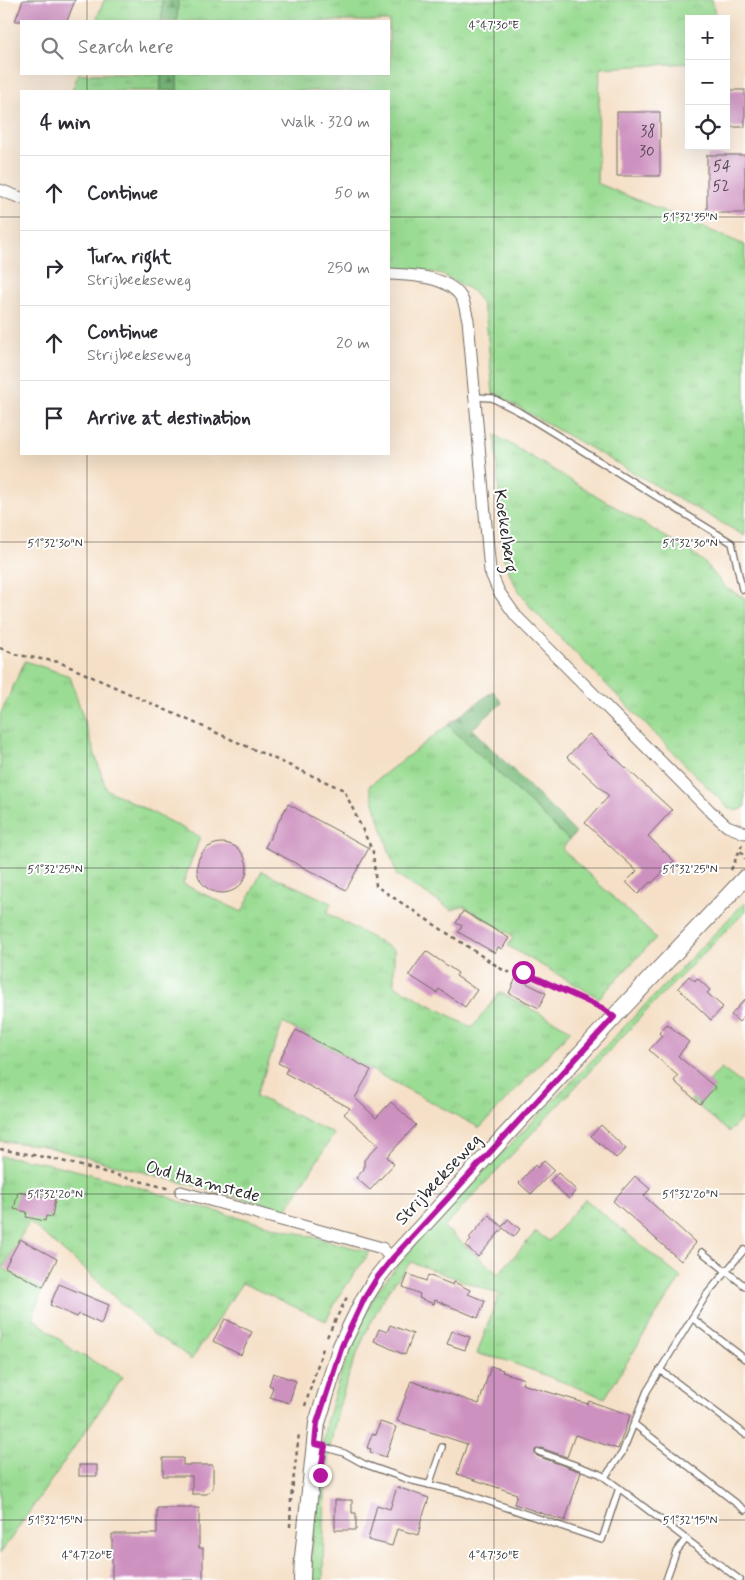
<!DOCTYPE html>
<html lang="en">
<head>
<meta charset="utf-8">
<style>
	:root { --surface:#fff; --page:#f7f7f7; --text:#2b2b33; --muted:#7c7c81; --line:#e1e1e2 }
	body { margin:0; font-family:Mynerve,sans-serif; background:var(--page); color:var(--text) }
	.controls { position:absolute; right:15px; top:15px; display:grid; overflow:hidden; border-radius:0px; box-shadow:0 5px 20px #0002 }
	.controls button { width:45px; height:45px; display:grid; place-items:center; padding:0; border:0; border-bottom:1px solid var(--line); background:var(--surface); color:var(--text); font:25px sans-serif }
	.stop { position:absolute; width:15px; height:15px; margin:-11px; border:4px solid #b5179e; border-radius:50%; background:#fff }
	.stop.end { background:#b5179e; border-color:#fff; box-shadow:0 1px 5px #0008 }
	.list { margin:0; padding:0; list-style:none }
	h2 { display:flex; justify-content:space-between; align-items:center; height:65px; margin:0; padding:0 20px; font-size:21px }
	h2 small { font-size:16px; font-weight:400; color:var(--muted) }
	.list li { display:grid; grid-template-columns:32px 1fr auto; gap:15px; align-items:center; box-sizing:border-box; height:75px; padding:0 20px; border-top:1px solid var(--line) }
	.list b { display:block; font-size:19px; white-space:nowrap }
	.list p { margin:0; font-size:16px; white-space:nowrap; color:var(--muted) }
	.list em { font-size:16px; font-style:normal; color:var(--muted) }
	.icon { flex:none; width:28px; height:28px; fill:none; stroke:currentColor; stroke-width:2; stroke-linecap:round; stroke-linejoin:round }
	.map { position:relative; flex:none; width:745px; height:1580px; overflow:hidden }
	.search { position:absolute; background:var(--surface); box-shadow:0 5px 20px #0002; left:20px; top:20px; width:370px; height:55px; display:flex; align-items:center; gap:12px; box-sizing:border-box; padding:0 18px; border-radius:0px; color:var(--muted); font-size:19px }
	.panel { position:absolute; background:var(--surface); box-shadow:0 5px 20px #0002; left:20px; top:90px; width:370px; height:365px; border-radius:0px }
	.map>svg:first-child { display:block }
	.grass { fill:url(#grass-tufts); stroke:#62845f }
	.forest { fill:url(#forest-firs); stroke:#537454 }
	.building { fill:#cd91c0 }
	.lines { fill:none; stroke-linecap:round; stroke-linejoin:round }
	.service-casing { stroke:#726a62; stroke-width:8 }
	.minor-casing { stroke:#726a62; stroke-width:13 }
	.secondary-casing { stroke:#726a62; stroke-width:18 }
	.path { stroke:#726a62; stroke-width:2.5; stroke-dasharray:4 4; stroke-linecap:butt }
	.service { stroke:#fff; stroke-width:5.5 }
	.minor { stroke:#fff; stroke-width:11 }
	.secondary { stroke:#fff; stroke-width:16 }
	.route { stroke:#b5179e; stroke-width:6 }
	.ticks { fill:none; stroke:#2b2b2b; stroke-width:1; stroke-opacity:0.45 }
	.labels { text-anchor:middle; stroke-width:4; stroke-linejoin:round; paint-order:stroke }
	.number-label { font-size:15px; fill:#544450 }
	.street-label { font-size:18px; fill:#2b2b2b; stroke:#fff }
	.ticks-label { font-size:12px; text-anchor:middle; fill:#2b2b2b; stroke:#fff; stroke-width:4; stroke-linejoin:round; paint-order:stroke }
</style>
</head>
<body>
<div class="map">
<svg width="745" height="1580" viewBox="0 0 745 1580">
	<defs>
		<pattern id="grass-tufts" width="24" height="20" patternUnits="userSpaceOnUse" patternTransform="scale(1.25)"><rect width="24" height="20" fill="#9adc93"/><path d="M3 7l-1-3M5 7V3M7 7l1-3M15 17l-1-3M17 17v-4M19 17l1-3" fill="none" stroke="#85bd7f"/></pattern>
		<pattern id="forest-firs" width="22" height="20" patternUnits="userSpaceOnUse" patternTransform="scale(1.25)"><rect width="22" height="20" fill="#7bbc7d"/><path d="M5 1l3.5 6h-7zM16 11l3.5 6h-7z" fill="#659967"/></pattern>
	</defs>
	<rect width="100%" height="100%" fill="#fff"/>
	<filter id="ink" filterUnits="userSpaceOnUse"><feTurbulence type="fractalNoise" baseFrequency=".02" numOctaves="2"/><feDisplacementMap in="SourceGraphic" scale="10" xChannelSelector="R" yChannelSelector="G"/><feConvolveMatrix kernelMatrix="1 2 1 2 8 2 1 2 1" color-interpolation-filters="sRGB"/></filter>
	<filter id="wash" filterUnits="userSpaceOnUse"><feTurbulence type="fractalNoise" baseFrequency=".0096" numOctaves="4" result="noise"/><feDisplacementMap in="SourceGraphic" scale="20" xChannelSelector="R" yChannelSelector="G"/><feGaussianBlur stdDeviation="1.12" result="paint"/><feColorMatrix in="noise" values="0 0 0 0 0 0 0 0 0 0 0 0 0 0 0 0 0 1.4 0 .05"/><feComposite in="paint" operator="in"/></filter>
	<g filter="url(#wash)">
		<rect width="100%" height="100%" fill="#f5e0c7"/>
		<g class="grass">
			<path d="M104,0H162V21H96Z"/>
			<path d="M178,0H712L716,19H689V63L600,68L597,183L745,245V536L493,393L486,318L481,303L473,291L439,273L389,268V91H177V74H389V21H177Z"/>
			<path d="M78,74H161V91H72Z"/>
			<path d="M495,435L694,554L704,562L727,589L745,598V807C738,812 734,811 727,807L533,610C517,590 511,579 503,555Z"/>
			<path d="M25,661L70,676L106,789L200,837L183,884L242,912L262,871L331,903L327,913L394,950V985L472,1028L500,992L571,1030L480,1128L283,1023L256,1096L334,1134L286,1210L40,1145L0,1141V715Z"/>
			<path d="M448,725L569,840L562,849L656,938L599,998L508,946L513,938L510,934L464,906L452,910L397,876L369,786Z"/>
			<path d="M745,902V912L652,1005L444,1227L498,1274L536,1232L549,1241L585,1199L681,1278L661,1307L605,1398L505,1360L477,1354L499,1294L411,1262C403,1273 392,1284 385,1296C359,1341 341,1391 331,1442C323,1484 324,1537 323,1580H311L312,1546L318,1475L326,1422L339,1379L361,1323L377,1291L419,1239Z"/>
			<path d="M721,1068L745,1086V1116L729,1132L691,1100Z"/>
			<path d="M0,1156C40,1160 77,1170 116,1181C138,1187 160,1193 181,1202L370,1252L340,1294L326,1321L242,1283L191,1360L176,1347L153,1334L86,1270L29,1222L3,1268L42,1289L33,1318L74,1351L123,1377L0,1554Z"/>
		</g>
		<g class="forest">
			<path d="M162,0H178L177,21H162Z"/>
			<rect x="161" y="74" width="16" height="17"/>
			<path d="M493,691L502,703L472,729L576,833L569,840L448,725Z"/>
		</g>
		<g id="blocks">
			<g class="building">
				<path d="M23,0H75L67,21H15Z"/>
				<rect x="726" y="90" width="19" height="37"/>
				<rect x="617" y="112" width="43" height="64"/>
				<rect x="707" y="155" width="38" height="58"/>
				<path d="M589,734L672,810L648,836L674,861L652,883L650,882L638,894L626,882L637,871L585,823L609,796L567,757Z"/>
				<path d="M288,804L369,848L346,890L265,847Z"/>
				<circle cx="222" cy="868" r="25"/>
				<path d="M463,911L509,938L502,949L498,947L495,953L458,932L462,926L456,923Z"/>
				<path d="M426,951L458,973L456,976L477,990L465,1007L439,989L437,993L409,975Z"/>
				<path d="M689,976L695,981L697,978L710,990L707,993L723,1007L711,1020L678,988Z"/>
				<path d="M516,978L546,993L539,1008L509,993Z"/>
				<path d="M745,999V1015L739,1022L731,1015Z"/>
				<path d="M667,1024L689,1042L678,1056L715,1087L700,1104L674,1081L678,1076L649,1050L662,1036L659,1033Z"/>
				<path d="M296,1030L371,1070L355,1098L376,1118L391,1102L416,1125L387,1157L394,1164L370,1190L356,1178L364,1169V1160L378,1145L344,1114L350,1108L285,1073L288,1068L278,1063Z"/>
				<path d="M601,1125L626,1149L616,1158L591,1136Z"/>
				<path d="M544,1161L554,1170L531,1194L519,1183L535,1165L537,1168Z"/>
				<path d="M558,1173L576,1190L569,1199L550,1181Z"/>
				<path d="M635,1176L650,1189L644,1196L696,1243L681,1261L613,1201Z"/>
				<path d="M18,1192L55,1199L52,1217L46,1216L45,1221L26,1217L27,1212L14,1209Z"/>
				<path d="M489,1215L502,1227L508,1219L520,1229L514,1237L503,1228L478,1257L466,1246L471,1240L469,1238Z"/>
				<path d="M20,1239L57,1259L43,1287L5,1267Z"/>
				<path d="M408,1274L426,1281L428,1275L453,1285L454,1282L470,1290L468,1294L485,1301L478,1318L435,1300L434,1304L419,1298L420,1294L403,1287Z"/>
				<path d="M59,1284L109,1305L101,1324L79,1314L77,1317L50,1305Z"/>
				<path d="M225,1319L252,1332L241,1355L213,1341Z"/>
				<path d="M390,1325L413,1334L405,1355L374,1341L379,1329L387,1332Z"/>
				<path d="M452,1331L470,1337L465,1350L447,1344Z"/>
				<path d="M491,1366L503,1370L502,1372L524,1379L522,1384L588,1404L589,1401L630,1415L618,1449L575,1435L567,1457L541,1448L535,1450V1453L537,1456L581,1472L565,1521L514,1504L517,1494L457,1474L467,1444L397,1421L411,1381L479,1404Z"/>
				<path d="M273,1373L296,1381L289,1403L270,1397L273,1387L269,1385Z"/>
				<path d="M380,1422L396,1427L386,1457L370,1452L371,1449L367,1448L372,1434L376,1435Z"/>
				<path d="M163,1458H183V1465H213V1488L207,1494H192V1476H163Z"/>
				<rect x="79" y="1465" width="18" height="11"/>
				<path d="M397,1487L429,1498L420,1524H421L418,1535L397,1529L392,1546L368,1540L377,1505L390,1509Z"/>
				<path d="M335,1500H352V1513H356V1530H335Z"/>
				<path d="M157,1508H199V1548H203V1580H112V1534H157Z"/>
			</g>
		</g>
	</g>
	<g filter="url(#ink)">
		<use href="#blocks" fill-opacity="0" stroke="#726a62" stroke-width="1"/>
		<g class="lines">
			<defs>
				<g id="service">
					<path d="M475,397L492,398L518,411L732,543L742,589L745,590"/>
					<path d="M702,1252L745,1286"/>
					<path d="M692,1318L745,1359"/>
					<path d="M660,1370L745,1434"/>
					<path d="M634,1424L745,1510"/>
					<path d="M317,1445L344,1453L364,1464L409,1480L461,1492L602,1540L619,1488L600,1474L539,1452"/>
					<path d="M605,1477L622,1453L647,1391L707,1294L744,1250"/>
					<path d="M429,1485L442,1447"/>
					<path d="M619,1488L740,1580"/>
					<path d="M666,1580L676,1552L686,1539"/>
				</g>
				<g id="minor">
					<path d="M0,190L21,198"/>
					<path d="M389,274C412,275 447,276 461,297C465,303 466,313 468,320L490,571L499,592L516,616L709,810L727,826L745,833"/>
					<path d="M181,1192L382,1248L392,1259"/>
				</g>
				<path id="secondary" d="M302,1580L303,1557L317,1423L341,1346L364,1299L377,1278L392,1259L614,1017L745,878"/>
			</defs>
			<use href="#service" class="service-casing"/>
			<use href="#minor" class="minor-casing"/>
			<use href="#secondary" class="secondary-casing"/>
			<g class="path">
				<path d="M0,648L18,655L59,662L344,790L373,852L376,886L506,972H523L602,1008"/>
				<path d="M741,851L745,859"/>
				<path d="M731,870L742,845"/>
				<path d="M0,1149L54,1159L170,1189"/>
				<path d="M327,1337L347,1297"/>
				<path d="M305,1406L324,1345"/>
				<path d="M290,1527L291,1499L299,1434"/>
			</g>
			<use href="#service" class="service"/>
			<use href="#minor" class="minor"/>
			<use href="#secondary" class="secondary"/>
		</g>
	</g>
	<g class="lines" filter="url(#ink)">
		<path class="route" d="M320,1475L325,1446L315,1444L317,1423L342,1346L364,1299L377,1278L392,1259L614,1017L602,1008L523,972"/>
	</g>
	<path class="ticks" d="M87,0V21M494,0V1580M87,74V91M0,217H21M389,217H745M87,454V1580M0,542H745M0,868H745M0,1194H745M0,1520H745"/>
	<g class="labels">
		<g class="number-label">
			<text x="648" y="136">38</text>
			<text x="647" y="156">30</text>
			<text x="722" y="171">54</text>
			<text x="721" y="191">52</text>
		</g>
		<g class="street-label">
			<text transform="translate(506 531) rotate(82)" y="6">Koekelberg</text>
			<text transform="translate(438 1179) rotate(-47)" y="6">Strijbeekseweg</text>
			<text transform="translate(203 1181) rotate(15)" y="6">Oud Haamstede</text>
		</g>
	</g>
	<g class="ticks-label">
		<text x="494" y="29">4°47'30"E</text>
		<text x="690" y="221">51°32'35"N</text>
		<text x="55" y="547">51°32'30"N</text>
		<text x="690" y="547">51°32'30"N</text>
		<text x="55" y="873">51°32'25"N</text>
		<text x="690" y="873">51°32'25"N</text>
		<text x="55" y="1198">51°32'20"N</text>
		<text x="690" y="1198">51°32'20"N</text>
		<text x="55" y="1524">51°32'15"N</text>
		<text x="690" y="1524">51°32'15"N</text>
		<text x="87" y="1559">4°47'20"E</text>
		<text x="494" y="1559">4°47'30"E</text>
	</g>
</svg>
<div class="controls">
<button>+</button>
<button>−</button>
<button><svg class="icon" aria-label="locate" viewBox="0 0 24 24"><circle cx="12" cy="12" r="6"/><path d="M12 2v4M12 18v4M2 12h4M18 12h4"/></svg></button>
</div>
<div class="stop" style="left:523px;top:972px"></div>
<div class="stop end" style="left:320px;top:1475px"></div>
<div class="search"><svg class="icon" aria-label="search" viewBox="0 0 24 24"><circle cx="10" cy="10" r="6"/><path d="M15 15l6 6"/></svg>Search here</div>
<section class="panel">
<h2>4 min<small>Walk · 320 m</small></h2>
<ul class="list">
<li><svg class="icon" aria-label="ahead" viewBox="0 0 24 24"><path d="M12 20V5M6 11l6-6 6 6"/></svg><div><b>Continue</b></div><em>50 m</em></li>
<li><svg class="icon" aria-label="right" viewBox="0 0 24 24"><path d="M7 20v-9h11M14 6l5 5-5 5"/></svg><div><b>Turn right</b><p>Strijbeekseweg</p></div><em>250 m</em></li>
<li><svg class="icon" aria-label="ahead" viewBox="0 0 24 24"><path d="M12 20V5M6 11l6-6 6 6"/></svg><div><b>Continue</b><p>Strijbeekseweg</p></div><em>20 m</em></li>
<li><svg class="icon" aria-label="arrive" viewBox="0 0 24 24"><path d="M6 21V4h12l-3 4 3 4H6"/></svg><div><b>Arrive at destination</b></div></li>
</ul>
</section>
</div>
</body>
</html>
